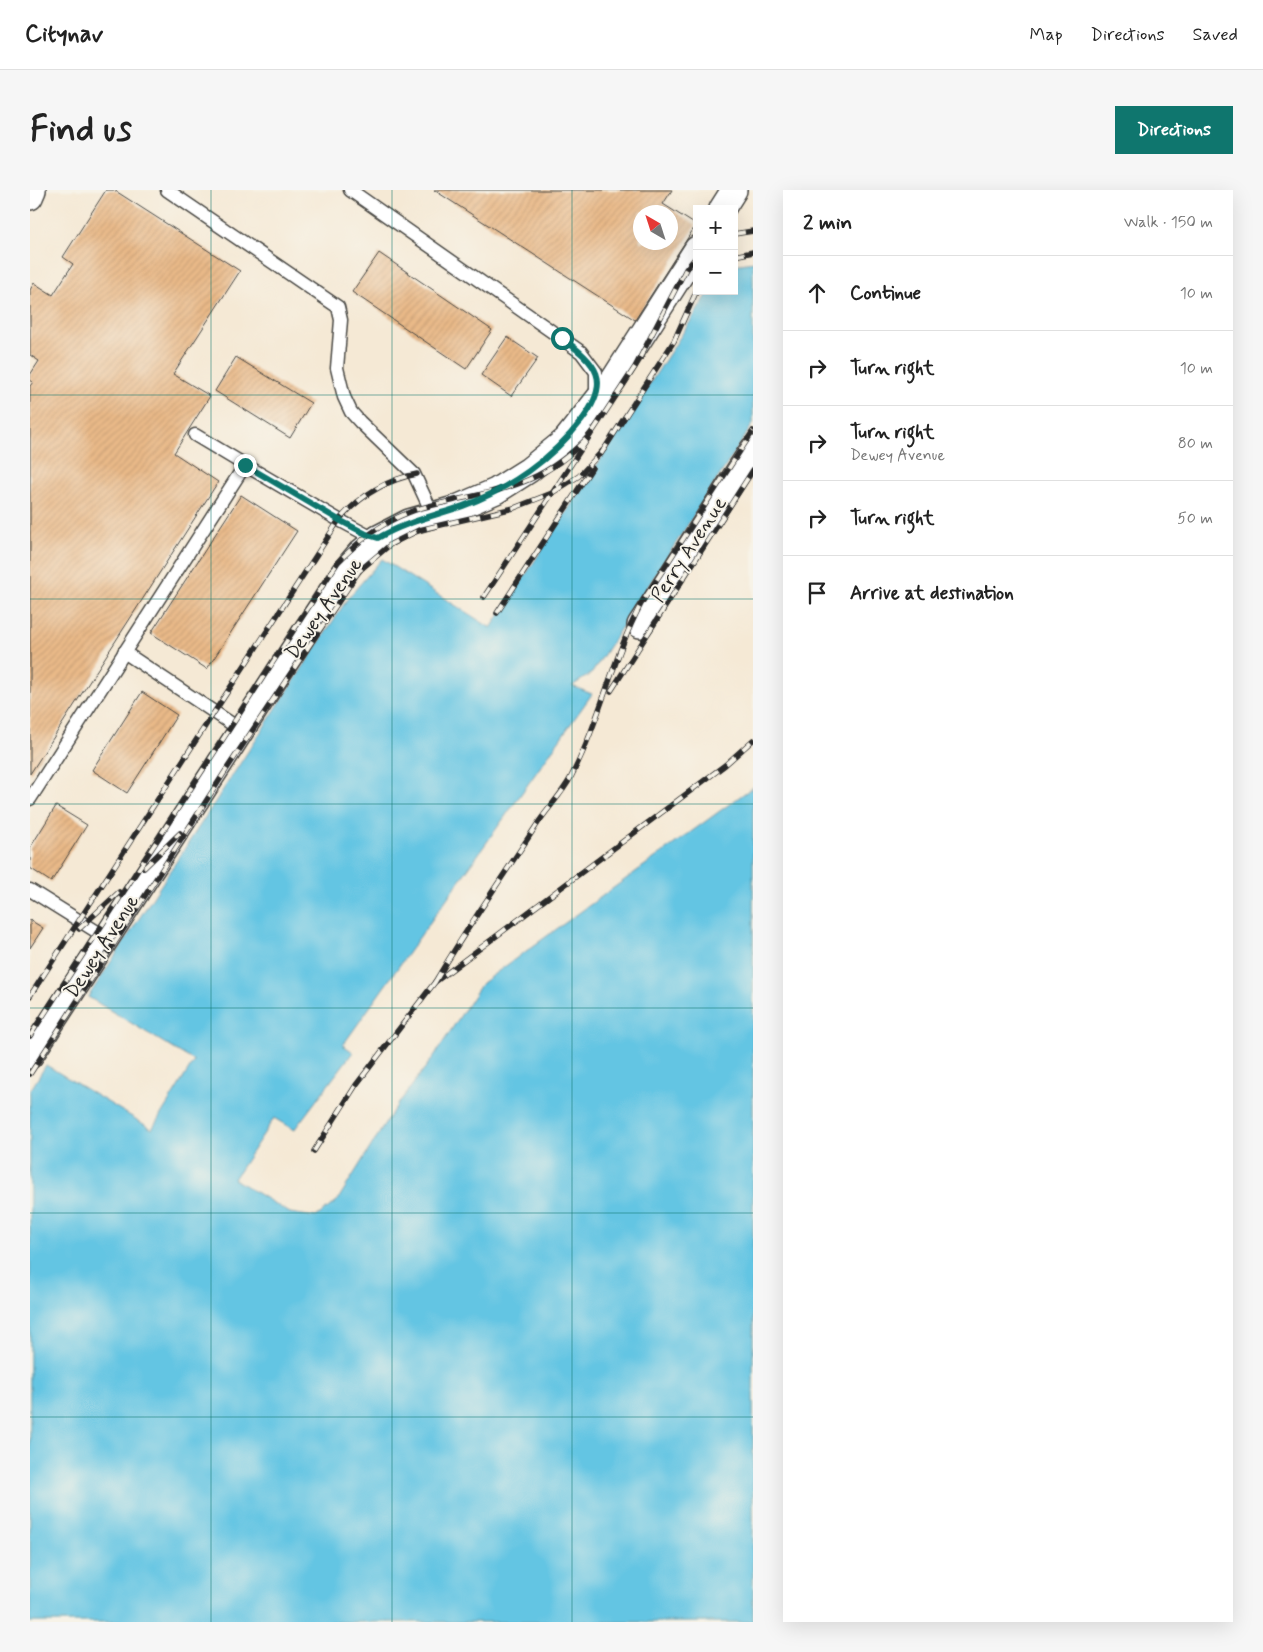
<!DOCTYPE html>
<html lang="en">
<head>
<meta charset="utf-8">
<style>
	:root { --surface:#fff; --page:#f6f6f6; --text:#222; --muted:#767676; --line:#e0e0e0; --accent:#0f766e }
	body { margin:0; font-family:Mynerve,sans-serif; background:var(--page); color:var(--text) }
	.controls { position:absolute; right:15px; top:15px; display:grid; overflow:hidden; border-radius:0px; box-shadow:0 5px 20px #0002 }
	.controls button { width:45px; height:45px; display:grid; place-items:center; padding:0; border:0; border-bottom:1px solid var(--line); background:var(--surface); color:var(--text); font:25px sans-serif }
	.compass { position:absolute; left:603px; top:15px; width:45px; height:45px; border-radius:50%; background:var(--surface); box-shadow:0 5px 20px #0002; rotate:321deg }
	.stop { position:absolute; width:15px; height:15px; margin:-11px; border:4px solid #0f766e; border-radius:50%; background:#fff }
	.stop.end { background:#0f766e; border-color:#fff; box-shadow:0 1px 5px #0008 }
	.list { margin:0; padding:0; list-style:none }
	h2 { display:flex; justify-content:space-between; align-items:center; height:65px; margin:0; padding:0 20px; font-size:21px }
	h2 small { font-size:16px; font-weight:400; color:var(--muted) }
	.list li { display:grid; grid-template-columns:32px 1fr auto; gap:15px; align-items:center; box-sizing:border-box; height:75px; padding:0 20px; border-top:1px solid var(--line) }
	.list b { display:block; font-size:19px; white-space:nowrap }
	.list p { margin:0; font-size:16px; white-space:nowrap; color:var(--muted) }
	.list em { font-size:16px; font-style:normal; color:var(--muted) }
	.icon { flex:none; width:28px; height:28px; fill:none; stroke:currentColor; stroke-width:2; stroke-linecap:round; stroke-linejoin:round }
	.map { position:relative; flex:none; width:723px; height:1432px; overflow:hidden; border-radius:0px }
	header { display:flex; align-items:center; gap:30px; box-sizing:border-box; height:70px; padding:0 25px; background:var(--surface); border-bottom:1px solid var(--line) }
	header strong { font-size:24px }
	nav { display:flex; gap:28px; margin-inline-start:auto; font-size:18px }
	.intro { display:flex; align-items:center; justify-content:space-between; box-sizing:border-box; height:120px; padding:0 30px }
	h1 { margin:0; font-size:35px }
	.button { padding:12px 22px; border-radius:0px; background:var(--accent); color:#fff; font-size:18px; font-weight:700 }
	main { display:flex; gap:30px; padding:0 30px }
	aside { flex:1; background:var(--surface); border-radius:0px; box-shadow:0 5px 20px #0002 }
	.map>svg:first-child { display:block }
	.water { fill:#64c5e3; stroke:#487887 }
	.building { fill:url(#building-hatch); fill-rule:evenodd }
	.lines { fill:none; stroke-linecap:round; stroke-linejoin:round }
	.lane-casing { stroke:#494844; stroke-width:15 }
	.street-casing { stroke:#494844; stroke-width:28 }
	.lane { stroke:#fff; stroke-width:12 }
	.street { stroke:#fff; stroke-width:25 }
	.rail-casing { stroke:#2b2b2b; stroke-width:5.5 }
	.rail { stroke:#f7f3e8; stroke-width:4; stroke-dasharray:11; stroke-linecap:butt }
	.route { stroke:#0f766e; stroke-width:6 }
	.grid { fill:none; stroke:#0f766e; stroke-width:1; stroke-opacity:0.55 }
	.labels { text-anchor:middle; stroke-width:4; stroke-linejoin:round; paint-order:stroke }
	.street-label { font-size:20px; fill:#2b2b2b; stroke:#f7f3e8 }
</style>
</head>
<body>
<header>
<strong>Citynav</strong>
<nav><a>Map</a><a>Directions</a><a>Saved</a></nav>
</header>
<div class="intro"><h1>Find us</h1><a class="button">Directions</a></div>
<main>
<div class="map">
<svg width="723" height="1432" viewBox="0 0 723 1432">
	<defs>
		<pattern id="building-hatch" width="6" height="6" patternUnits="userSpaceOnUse" patternTransform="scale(1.25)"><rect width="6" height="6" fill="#e9b988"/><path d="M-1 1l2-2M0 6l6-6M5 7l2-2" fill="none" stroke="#c89f76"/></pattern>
	</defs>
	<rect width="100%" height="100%" fill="#f7f3e8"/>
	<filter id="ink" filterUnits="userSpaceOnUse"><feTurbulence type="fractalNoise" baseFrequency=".02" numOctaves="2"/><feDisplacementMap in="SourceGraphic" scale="10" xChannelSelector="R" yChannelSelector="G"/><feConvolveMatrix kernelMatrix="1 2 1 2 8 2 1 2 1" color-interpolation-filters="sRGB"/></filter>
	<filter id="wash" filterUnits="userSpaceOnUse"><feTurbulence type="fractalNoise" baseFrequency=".0096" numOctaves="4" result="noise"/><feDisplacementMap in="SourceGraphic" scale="20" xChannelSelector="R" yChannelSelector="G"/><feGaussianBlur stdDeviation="1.12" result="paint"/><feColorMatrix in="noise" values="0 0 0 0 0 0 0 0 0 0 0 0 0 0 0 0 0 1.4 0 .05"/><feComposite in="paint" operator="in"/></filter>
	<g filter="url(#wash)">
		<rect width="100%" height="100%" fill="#f5e9d5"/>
		<path class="water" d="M723,72V234L562,483L542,496L562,504L313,855L323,862L264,940L244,928L204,989L260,1023L286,1027L307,1011L363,921L404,866L452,793L723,597V1432H0V901L16,875L122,939L164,871L58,807L318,408L352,369L461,438L680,101H704V75Z"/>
		<g id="blocks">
			<g class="building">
				<path d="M76,0H84L210,81L143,184L180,206L144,263L188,292L0,584V196L3,192L0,190V185L9,171L0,165V100L4,93L23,105L43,74L33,67Z"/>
				<path d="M404,0H642L633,14L666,35L605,130ZM610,22H640V52H610Z"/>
				<path d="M349,63L462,140L436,179L322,102Z"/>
				<path d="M477,147L508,168L481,206L451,185Z"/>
				<path d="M206,167L281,213L260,248L185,201Z"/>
				<path d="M211,305L267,341L177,479L121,443Z"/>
				<path d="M112,502L147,525L97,603L62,580Z"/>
				<path d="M26,616L57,635L21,692L0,678V658Z"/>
				<path d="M0,730L13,738L0,758Z"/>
			</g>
		</g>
	</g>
	<g filter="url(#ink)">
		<use href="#blocks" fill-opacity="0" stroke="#494844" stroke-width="1"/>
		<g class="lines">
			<defs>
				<g id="lane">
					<path d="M137,0L308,117L311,130L307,178L314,207L321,222L330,232L384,284L403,325"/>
					<path d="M320,0L551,162L566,182V206"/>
					<path d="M165,245L215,275"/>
					<path d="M94,462L211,540"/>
					<path d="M0,609L215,275L309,330L337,345L348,348"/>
					<path d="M0,700L77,748"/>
				</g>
				<g id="street">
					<path d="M0,7L3,0"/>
					<path d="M692,19L704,0"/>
					<path d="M610,435L723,259"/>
					<path d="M0,866L314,382L330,363L348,348L379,332L424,319L466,301L499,280L536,250L584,189L667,59"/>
				</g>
			</defs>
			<use href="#lane" class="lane-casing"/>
			<use href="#street" class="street-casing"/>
			<use href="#lane" class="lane"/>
			<use href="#street" class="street"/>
			<defs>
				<g id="rail">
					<path d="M704,44L723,41"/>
					<path d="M704,66L723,62"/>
					<path d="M571,264L644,151L667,100"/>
					<path d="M454,407L605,177L656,79L667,66"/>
					<path d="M467,423L562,278"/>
					<path d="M581,501L723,280"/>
					<path d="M114,678L150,643"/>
					<path d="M49,739L89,702"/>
					<path d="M405,792C436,739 472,688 506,636C517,619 532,604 541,587C570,531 582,469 611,414L723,241"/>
					<path d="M0,806L309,330C330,306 355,290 387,284"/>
					<path d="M0,846L308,372C330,350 351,333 380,322C394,316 410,314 425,310C484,297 516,291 560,245"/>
					<path d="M0,884L198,577L329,381L361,354L389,340L484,318L522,303L549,286L575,258"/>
					<path d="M284,961L326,895L405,792L695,575L723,550"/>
				</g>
			</defs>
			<use href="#rail" class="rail-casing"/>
			<use href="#rail" class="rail"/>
		</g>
	</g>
	<g class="lines" filter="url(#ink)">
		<path class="route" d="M215,275L309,330L338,345L348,348C376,332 404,326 433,316C479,299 522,269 552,230C582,190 567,174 532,148"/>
	</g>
	<path class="grid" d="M181,0V1432M362,0V1432M542,0V1432M0,205H723M0,409H723M0,614H723M0,818H723M0,1023H723M0,1227H723"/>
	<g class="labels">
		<g class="street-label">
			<text transform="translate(658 359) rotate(-57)" y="7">Perry Avenue</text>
			<text transform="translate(293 418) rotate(-55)" y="7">Dewey Avenue</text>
			<text transform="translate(71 756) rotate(-57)" y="7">Dewey Avenue</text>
		</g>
	</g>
</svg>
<div class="controls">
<button>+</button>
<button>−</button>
</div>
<svg class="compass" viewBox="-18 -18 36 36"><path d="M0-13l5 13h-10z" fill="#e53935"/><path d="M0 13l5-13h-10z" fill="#767676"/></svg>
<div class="stop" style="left:532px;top:148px"></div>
<div class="stop end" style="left:215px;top:275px"></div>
</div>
<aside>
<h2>2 min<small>Walk · 150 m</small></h2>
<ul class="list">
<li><svg class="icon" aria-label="ahead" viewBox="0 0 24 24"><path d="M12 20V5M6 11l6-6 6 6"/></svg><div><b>Continue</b></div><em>10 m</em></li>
<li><svg class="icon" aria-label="right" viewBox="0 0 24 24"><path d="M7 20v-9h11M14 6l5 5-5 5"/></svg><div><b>Turn right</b></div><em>10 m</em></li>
<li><svg class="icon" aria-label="right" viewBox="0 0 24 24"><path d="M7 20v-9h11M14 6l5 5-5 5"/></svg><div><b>Turn right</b><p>Dewey Avenue</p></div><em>80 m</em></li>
<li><svg class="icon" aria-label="right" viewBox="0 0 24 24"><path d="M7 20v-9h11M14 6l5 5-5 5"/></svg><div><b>Turn right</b></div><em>50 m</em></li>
<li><svg class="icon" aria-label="arrive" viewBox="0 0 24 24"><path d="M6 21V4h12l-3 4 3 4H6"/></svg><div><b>Arrive at destination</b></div></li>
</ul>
</aside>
</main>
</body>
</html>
